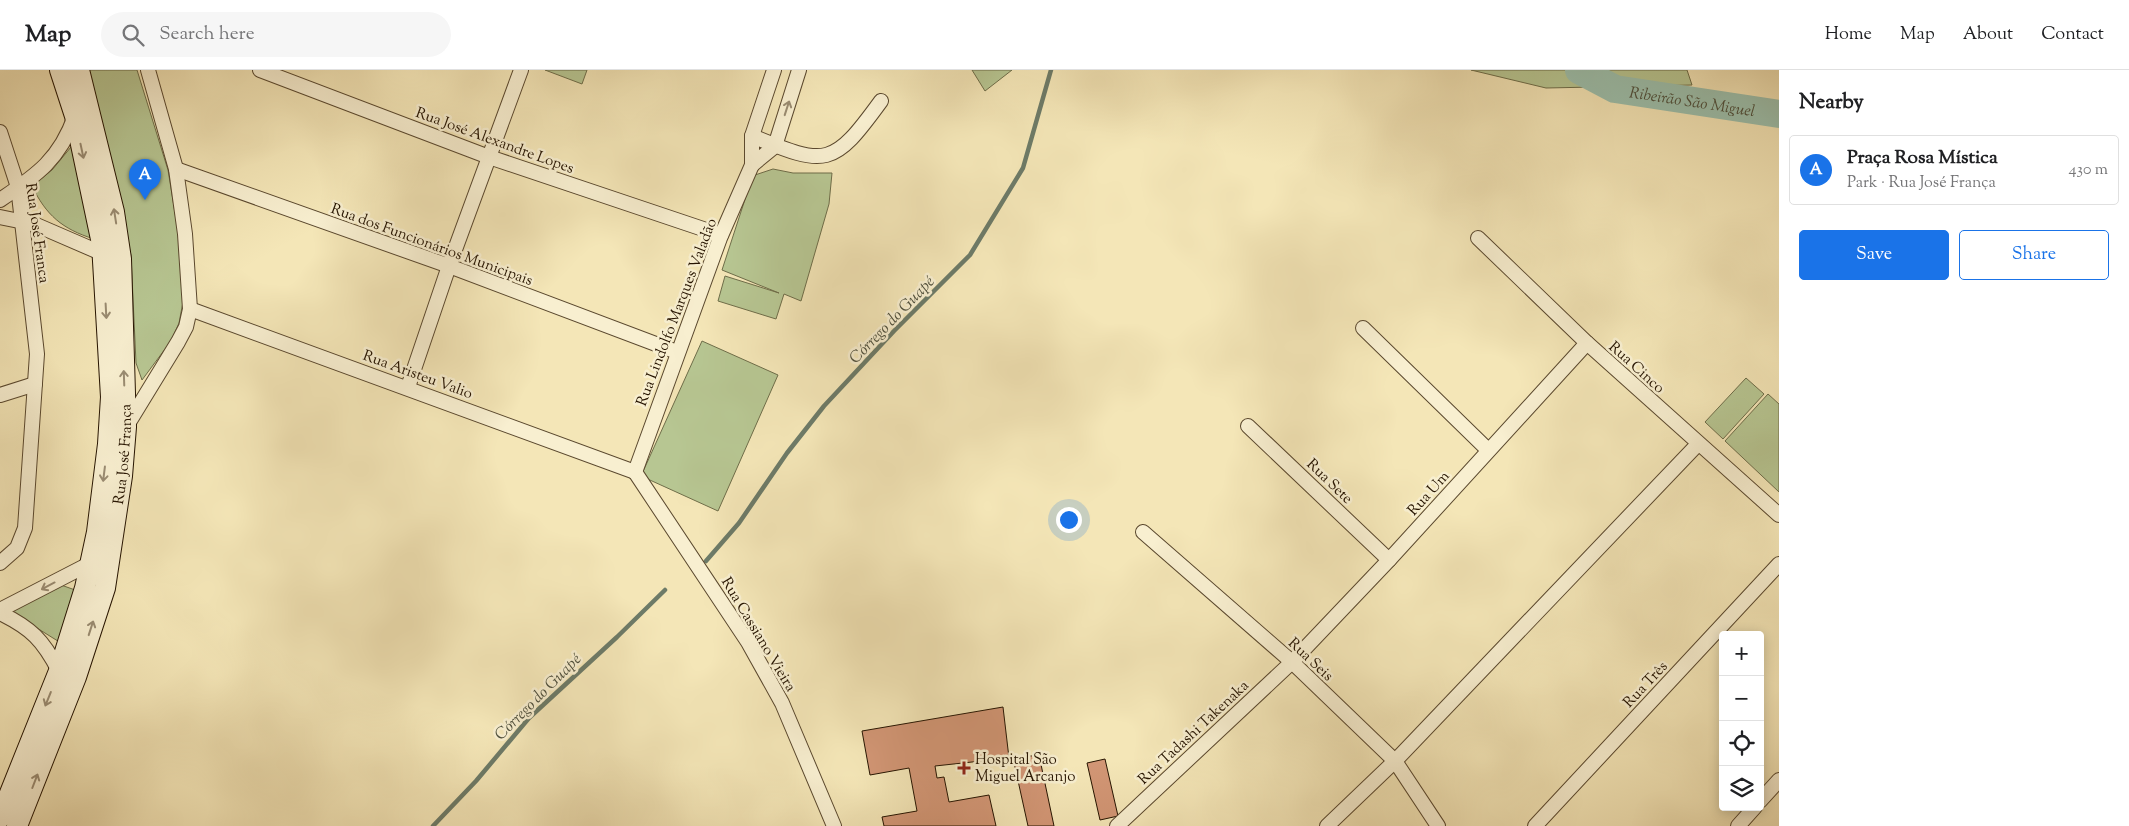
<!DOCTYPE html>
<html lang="en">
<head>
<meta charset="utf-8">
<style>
	:root { --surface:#fff; --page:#f6f6f6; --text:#202124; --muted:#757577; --line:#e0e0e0; --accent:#1a73e8 }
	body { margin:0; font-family:"Sorts Mill Goudy",serif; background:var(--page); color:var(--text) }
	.controls { position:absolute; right:15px; bottom:15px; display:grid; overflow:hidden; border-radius:5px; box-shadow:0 2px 12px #0003 }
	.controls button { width:45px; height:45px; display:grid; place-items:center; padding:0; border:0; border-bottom:1px solid var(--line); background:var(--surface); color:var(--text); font:25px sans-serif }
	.you { position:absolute; left:1068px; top:449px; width:18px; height:18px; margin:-12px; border:4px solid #fff; border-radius:50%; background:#1a73e8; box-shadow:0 0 0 8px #1a73e833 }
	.badge { display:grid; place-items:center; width:32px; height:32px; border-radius:50%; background:var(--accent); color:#fff; font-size:16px; font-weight:700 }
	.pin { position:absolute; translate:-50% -41px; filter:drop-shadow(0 1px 2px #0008) }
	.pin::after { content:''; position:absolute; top:26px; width:18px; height:15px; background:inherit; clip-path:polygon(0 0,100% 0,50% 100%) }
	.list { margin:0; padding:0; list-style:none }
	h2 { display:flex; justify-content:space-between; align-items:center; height:65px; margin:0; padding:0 20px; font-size:21px }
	h2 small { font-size:16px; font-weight:400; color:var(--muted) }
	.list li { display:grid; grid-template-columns:32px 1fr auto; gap:15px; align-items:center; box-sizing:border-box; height:70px; margin:0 10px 10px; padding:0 10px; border:1px solid var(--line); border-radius:5px }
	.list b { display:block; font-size:19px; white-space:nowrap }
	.list p { margin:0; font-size:16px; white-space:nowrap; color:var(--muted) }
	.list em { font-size:16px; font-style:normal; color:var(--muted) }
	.actions { display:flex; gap:10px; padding:15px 20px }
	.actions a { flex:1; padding:11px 0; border:1px solid var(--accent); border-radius:5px; text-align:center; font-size:18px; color:var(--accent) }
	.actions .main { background:var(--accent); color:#fff }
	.icon { flex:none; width:28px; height:28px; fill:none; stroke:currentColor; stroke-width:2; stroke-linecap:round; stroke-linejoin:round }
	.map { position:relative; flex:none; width:1779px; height:756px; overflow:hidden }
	header { display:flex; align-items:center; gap:30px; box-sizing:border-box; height:70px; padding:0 25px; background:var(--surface); border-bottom:1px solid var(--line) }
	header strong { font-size:24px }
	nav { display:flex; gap:28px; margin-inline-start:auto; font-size:18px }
	.search { width:350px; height:45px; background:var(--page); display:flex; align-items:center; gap:12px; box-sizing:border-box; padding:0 18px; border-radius:28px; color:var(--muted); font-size:19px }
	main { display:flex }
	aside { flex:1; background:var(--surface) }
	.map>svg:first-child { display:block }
	.green { fill:#b7c692; stroke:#6e6d49 }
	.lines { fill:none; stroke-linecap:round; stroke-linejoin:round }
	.stream { stroke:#6d7b68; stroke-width:4.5 }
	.river { stroke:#9cc0ad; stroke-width:28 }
	.building { fill:#d29675; stroke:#261400 }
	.street-casing { stroke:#5a482e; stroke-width:16 }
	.secondary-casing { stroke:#261400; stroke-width:22 }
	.street { stroke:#f8efd0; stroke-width:14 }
	.secondary { stroke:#f8efd0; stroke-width:20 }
	.oneway { stroke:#9a8c72 }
	.poi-dot { fill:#8f2418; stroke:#f8efd0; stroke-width:2 }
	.labels { text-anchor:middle; stroke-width:5; stroke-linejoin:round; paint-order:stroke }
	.street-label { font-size:15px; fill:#261400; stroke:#f8efd0 }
	.poi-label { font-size:15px; fill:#261400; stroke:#f8efd0; text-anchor:start }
	.water-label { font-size:16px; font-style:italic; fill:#4f503d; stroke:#f8efd0 }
</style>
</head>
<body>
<header>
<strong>Map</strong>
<div class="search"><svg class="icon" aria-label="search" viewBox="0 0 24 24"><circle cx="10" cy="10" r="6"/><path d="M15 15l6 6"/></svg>Search here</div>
<nav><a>Home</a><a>Map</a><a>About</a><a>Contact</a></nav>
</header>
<main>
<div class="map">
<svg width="1779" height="756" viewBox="0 0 1779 756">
	<rect width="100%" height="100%" fill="#f4e6b7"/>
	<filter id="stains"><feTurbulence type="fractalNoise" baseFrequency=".004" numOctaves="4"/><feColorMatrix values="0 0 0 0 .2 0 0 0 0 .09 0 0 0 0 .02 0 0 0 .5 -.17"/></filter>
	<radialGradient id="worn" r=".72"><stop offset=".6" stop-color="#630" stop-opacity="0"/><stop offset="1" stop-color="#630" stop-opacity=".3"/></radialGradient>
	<g class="green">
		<path d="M85,0H137L168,100L178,161L183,232L179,253L171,271L142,310L136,293L131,185Z"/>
		<path d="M545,0H587L582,14Z"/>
		<path d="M972,0H1012L985,21Z"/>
		<path d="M1471,0H1687L1692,15L1546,18Z"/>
		<path d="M76,76L94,169C62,159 46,145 32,116L52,100L71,77Z"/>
		<path d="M773,99L793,103H832L829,134L801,231L784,224L776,249L718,231L725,206L779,223L722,200L750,114L755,105Z"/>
		<path d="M702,271L778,305L718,441L641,406Z"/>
		<path d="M1746,308L1764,324L1723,369L1705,352Z"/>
		<path d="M1768,324L1779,334V422L1725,371Z"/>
		<path d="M61,515L78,521L61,573L8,540Z"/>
	</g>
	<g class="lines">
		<g class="stream">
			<path d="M706,491L739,453L787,383L824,336L894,261L970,185L1023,98L1051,0"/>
			<path d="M433,756L476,711L529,648L617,567L665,520"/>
		</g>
		<path class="river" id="s1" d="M1579,0L1615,19L1779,44"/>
	</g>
	<g class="building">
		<path d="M1003,637L1009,688L935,696L937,708L944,707L949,732L989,725L996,756H884L882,747L917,741L909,698L870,705L862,661Z"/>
		<path d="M1039,685L1054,756H1028L1013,688Z"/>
		<path d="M1105,689L1118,746L1100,750L1087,693Z"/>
	</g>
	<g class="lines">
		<defs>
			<g id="street">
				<path d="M260,0L489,87L721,165"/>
				<path d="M0,62L18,117L20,134L37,284L25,458L17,478L0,493"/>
				<path d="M752,66C827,97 833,97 881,31"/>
				<path d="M752,95L775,76L799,0"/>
				<path d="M176,99L449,196L677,282"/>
				<path d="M0,130C37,105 60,89 75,46"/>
				<path d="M0,147L34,154L108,186"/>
				<path d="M1478,168L1587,273L1779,445"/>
				<path d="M190,239L635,402"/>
				<path d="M1363,258L1488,380"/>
				<path d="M408,317L449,196L521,0"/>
				<path d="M0,325L35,314"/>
				<path d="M1248,356L1389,490"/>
				<path d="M126,357L178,272L186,257L190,239L185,164L176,99L148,0"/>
				<path d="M635,402L720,168L752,95V66L774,0"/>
				<path d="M635,402L748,572L782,633L834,756"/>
				<path d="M1143,462L1292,592L1395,691L1438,756"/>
				<path d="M0,540L91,493L95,494"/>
				<path d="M0,543C31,558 43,570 59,601L63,602"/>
				<path d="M1760,731L1779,710"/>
				<path d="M1117,756L1292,592L1389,490L1587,273"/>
				<path d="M1327,756L1395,691L1698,374"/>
				<path d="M1535,756L1779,494"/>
				<path d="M1738,756L1755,737"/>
			</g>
			<g id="secondary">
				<path d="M0,748L59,601L85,518L97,462L108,374L111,327L102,174L75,46L60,0"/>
				<path id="s2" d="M17,756L76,607L105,518L122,406L126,357L121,189L114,142L79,0"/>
			</g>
		</defs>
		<use href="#street" class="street-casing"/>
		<use href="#secondary" class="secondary-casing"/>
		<use href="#street" class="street"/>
		<use href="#secondary" class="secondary"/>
	</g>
	<defs><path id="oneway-shaft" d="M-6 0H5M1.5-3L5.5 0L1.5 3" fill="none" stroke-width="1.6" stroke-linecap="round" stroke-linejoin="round" transform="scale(1.25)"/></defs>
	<g class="oneway">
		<use href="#oneway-shaft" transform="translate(787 38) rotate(-72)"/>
		<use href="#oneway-shaft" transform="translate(82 81) rotate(78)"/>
		<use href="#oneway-shaft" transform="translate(115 146) rotate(-99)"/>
		<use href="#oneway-shaft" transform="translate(106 241) rotate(87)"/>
		<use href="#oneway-shaft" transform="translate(124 308) rotate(-92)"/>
		<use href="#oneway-shaft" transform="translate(104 404) rotate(97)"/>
		<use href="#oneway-shaft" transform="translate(48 516) rotate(152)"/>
		<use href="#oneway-shaft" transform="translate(91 558) rotate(-72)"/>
		<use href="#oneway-shaft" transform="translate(48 629) rotate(112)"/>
		<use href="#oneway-shaft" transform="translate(35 711) rotate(-69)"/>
	</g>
	<path class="poi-dot" d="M961.5 690.5h5v5h5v5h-5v5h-5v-5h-5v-5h5z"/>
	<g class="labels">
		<g class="street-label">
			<text transform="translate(495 70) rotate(20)" y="5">Rua José Alexandre Lopes</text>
			<text transform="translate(38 163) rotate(82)" y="5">Rua José Franca</text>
			<text transform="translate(432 174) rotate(20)" y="5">Rua dos Funcionários Municipais</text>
			<text transform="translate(676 242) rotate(-69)" y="5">Rua Lindolfo Marques Valadão</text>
			<text transform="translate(1637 297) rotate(42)" y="5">Rua Cinco</text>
			<text transform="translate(418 304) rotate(20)" y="5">Rua Aristeu Valio</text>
			<text dy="5" stroke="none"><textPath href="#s2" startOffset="389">Rua José França</textPath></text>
			<text transform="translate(1330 411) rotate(44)" y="5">Rua Sete</text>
			<text transform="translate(1428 423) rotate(-48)" y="5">Rua Um</text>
			<text transform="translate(759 564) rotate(59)" y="5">Rua Cassiano Vieira</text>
			<text transform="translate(1311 589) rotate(43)" y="5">Rua Seis</text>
			<text transform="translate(1645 614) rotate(-47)" y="5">Rua Três</text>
			<text transform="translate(1193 662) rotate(-43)" y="5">Rua Tadashi Takenaka</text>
		</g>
		<g class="poi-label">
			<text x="975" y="694">Hospital São<tspan x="975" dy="17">Miguel Arcanjo</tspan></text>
		</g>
		<g class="water-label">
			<text dy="6" stroke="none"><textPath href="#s1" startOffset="119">Ribeirão São Miguel</textPath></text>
			<text transform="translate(891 249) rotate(-46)" y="6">Córrego do Guapé</text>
			<text transform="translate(537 626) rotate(-45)" y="6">Córrego do Guapé</text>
		</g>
	</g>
	<rect width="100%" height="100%" filter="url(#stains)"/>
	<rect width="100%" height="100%" fill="url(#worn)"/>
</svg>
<div class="controls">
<button>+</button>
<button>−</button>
<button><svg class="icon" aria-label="locate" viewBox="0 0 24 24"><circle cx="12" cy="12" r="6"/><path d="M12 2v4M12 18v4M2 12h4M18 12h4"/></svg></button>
<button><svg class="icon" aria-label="layers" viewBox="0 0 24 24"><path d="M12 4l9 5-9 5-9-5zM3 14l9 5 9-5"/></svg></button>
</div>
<div class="you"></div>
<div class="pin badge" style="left:145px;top:130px">A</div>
</div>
<aside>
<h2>Nearby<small></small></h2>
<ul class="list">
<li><span class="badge">A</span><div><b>Praça Rosa Mística</b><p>Park · Rua José França</p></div><em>430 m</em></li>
</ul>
<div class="actions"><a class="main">Save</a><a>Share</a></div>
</aside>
</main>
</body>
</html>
